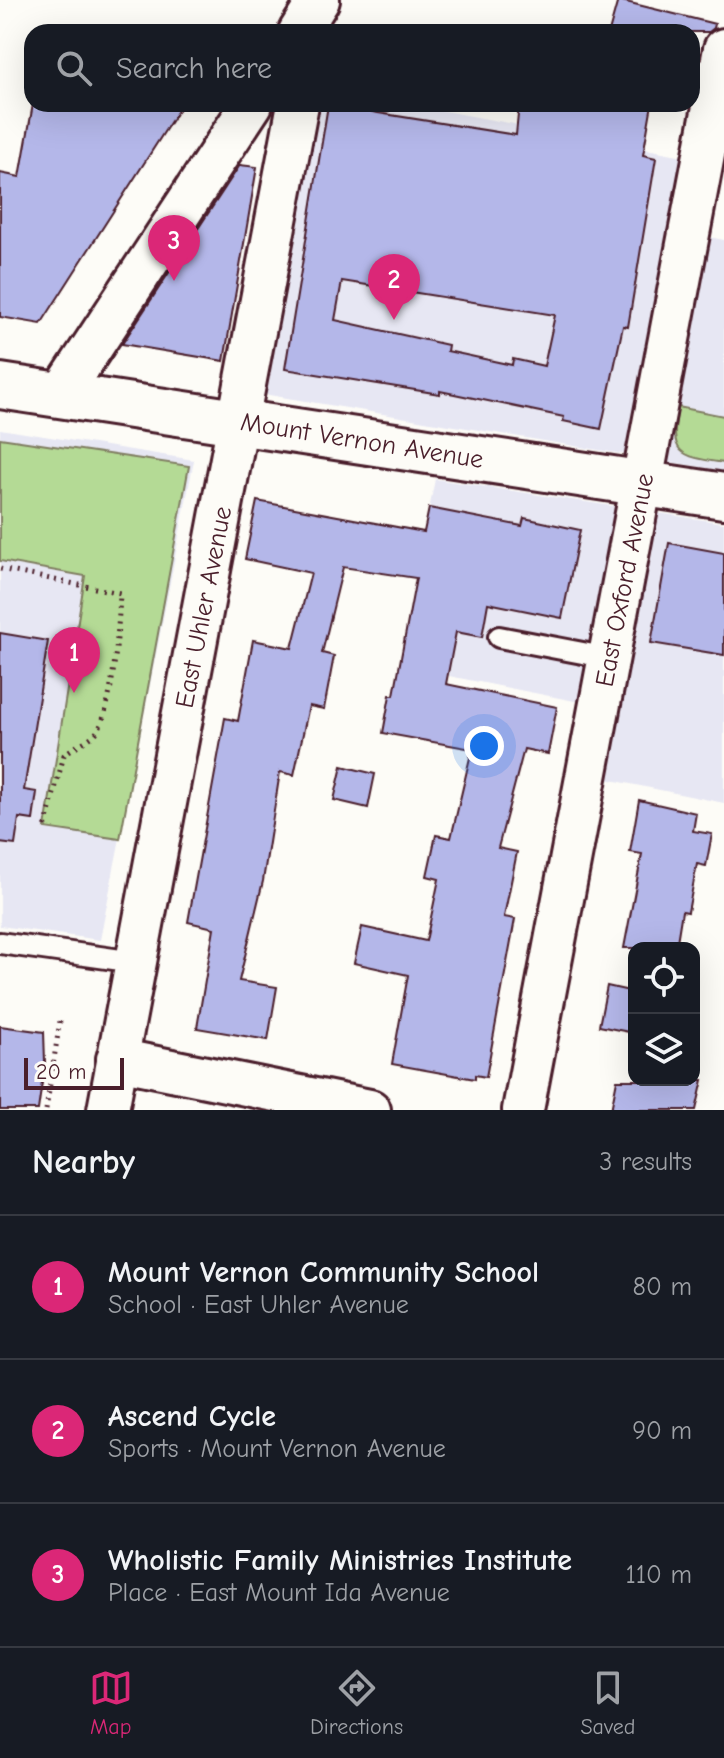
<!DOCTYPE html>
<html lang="en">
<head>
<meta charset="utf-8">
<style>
	:root { --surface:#171b24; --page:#20242c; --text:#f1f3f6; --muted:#9ea1a6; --line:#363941; --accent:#db2777 }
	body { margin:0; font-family:"Comic Neue",sans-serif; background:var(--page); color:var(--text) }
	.controls { position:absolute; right:24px; bottom:24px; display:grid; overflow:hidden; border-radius:16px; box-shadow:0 8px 32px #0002 }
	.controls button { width:72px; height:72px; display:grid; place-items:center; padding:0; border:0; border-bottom:2px solid var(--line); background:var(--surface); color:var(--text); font:40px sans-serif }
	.scale { position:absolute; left:24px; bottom:20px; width:100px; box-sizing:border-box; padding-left:8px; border:4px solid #4a1f2b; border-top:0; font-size:22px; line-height:28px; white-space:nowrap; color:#4a1f2b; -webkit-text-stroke:6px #fdfcf7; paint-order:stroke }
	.you { position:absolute; left:484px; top:746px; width:28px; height:28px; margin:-20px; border:6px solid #fff; border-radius:50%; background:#1a73e8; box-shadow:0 0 0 12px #1a73e833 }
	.badge { display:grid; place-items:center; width:52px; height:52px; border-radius:50%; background:var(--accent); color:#fff; font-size:26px; font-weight:700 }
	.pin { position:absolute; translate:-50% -66px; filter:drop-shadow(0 2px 4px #0008) }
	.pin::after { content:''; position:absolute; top:42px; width:28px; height:24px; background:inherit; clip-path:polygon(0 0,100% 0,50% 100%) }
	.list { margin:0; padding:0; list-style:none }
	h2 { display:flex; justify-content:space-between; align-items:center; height:104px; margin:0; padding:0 32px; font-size:34px }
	h2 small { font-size:26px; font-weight:400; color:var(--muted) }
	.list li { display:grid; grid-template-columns:52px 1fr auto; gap:24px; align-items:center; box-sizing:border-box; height:144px; padding:0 32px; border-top:2px solid var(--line) }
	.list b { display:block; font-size:30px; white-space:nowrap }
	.list p { margin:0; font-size:26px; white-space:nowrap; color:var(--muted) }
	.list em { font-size:26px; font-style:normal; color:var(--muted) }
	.icon { flex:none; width:44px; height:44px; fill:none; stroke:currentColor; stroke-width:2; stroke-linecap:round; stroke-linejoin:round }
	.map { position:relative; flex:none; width:724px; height:1110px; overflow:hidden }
	.search { position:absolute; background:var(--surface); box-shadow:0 8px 32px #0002; left:24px; right:24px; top:24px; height:88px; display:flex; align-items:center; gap:20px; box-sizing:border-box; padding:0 28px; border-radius:24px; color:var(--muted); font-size:30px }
	.sheet { height:536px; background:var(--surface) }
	nav { display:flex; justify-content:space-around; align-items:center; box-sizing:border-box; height:112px; border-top:2px solid var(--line); background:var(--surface); font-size:22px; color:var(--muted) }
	nav a { display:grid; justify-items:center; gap:4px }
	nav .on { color:var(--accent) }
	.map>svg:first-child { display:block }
	.built { fill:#e7e7f3 }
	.green { fill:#b4da95; stroke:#7f7c60; stroke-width:2 }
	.building { fill:#b4b7e9; stroke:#4a1f2b; stroke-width:2; fill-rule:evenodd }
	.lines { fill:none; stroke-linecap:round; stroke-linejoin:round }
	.lane-casing { stroke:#4a1f2b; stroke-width:26 }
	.street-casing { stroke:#4a1f2b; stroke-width:46 }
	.secondary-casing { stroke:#4a1f2b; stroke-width:50 }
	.path { stroke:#4a1f2b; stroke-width:5; stroke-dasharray:2 6; stroke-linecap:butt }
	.lane { stroke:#fdfcf7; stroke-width:20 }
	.street { stroke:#fdfcf7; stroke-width:40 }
	.secondary { stroke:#fdfcf7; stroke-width:44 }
	.labels { text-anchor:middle; stroke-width:6; stroke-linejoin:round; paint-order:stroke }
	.street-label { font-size:26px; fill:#4a1f2b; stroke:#fdfcf7 }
</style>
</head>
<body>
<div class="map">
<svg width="724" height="1110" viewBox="0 0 724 1110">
	<rect width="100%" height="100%" fill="#fdfcf7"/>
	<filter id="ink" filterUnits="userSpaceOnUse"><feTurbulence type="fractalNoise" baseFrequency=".0125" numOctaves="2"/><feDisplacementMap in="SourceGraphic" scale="16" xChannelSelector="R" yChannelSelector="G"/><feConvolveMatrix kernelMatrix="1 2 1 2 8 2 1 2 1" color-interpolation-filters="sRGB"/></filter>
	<g filter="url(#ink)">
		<g class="built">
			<path d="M318,104H408L689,157L674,230L724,240V471L263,394Z"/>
			<path d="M0,429L194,460L100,940L0,926Z"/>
			<path d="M435,479L724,523V803L601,778L615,709L399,666Z"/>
		</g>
		<g class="green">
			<path d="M678,407L724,416V463C679,456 669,455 678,407Z"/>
			<path d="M0,438L189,466L120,839L45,828L85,576L0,561Z"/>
		</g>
		<g class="building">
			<path d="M618,0L715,24L714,28L709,32H609Z"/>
			<path d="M33,104H182L41,324L0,317V173L20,177Z"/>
			<path d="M519,104H652L643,155L656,158L628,327L623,326L601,429L563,421L564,417L440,391V394L285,369L328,105L516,135ZM342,281L555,315L544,366L513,359L512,365L447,351L448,345L335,320Z"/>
			<path d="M240,165L257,167L224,361L122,344Z"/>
			<path d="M257,501L424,532L429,508L522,526L524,518L580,530L562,618L488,603L482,637L456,632L446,684L557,707L548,754L524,749L498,848L517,852L504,917L515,919L486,1077L475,1075V1079L392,1064L408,975L354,963L362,927L426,941L439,879L427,876L436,835L451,838L472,749L383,733L390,695H394L416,578L343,567L322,653L334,656L324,709L309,706L294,775L280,772L263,881L239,981L277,987L268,1040L197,1028L214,928L188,922L225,718L238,721L253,640L292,648L311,573L245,559Z"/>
			<path d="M669,543L724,553V655L651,643Z"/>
			<path d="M0,633L48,641L24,790L37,792L33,820L19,818L15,845L0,843Z"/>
			<path d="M342,766L375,774L368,808L334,800Z"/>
			<path d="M639,800L696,813L693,831L712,834L706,866L697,864L688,912L682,911L676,948H624L642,854L630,852Z"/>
			<path d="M607,986L634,992V1033L599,1026Z"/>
			<path d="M0,1026L44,1032L45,1062L38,1110H0Z"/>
			<path d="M617,1080H703L696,1110H611Z"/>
		</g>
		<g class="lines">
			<defs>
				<g id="lane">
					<path d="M499,637L609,658"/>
					<path d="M0,943L135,962"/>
				</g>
				<g id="street">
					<path d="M299,32L319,0"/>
					<path d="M60,396L252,104"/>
					<path d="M117,1059L370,1110"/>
					<path d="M108,1110L298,104"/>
					<path d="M523,1110L724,49"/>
				</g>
				<path id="secondary" d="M0,386L724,496"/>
			</defs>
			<use href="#lane" class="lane-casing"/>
			<use href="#street" class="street-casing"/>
			<use href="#secondary" class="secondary-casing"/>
			<g class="path">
				<path d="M0,569L120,593C119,621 113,715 95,734C86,742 73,747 64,755L45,828"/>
				<path d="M46,1110L60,1021"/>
			</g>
			<use href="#lane" class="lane"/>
			<use href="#street" class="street"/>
			<use href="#secondary" class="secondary"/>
		</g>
	</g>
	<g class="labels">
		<g class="street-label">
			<text transform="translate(362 440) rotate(9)" y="9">Mount Vernon Avenue</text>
			<text transform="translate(624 580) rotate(-79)" y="9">East Oxford Avenue</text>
			<text transform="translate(203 607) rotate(-79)" y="9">East Uhler Avenue</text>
		</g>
	</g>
</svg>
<div class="controls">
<button><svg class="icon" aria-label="locate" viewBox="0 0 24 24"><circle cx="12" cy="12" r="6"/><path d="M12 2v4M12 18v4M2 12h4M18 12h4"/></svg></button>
<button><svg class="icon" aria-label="layers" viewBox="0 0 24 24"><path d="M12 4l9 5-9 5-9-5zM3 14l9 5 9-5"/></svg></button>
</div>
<div class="scale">20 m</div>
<div class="you"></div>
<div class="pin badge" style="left:74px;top:693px">1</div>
<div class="pin badge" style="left:394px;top:320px">2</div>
<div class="pin badge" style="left:174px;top:281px">3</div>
<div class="search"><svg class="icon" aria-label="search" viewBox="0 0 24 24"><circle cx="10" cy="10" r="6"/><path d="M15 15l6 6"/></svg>Search here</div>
</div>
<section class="sheet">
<h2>Nearby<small>3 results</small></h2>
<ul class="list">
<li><span class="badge">1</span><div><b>Mount Vernon Community School</b><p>School · East Uhler Avenue</p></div><em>80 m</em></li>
<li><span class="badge">2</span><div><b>Ascend Cycle</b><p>Sports · Mount Vernon Avenue</p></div><em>90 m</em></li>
<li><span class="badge">3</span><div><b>Wholistic Family Ministries Institute</b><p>Place · East Mount Ida Avenue</p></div><em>110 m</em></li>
</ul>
</section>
<nav>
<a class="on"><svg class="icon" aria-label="map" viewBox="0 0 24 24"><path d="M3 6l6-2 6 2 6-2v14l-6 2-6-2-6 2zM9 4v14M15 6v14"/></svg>Map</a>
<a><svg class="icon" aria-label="directions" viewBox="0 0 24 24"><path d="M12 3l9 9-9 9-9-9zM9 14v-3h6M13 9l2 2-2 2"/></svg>Directions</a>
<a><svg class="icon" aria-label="saved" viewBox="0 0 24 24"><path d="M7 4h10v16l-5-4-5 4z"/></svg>Saved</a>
</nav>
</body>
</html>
